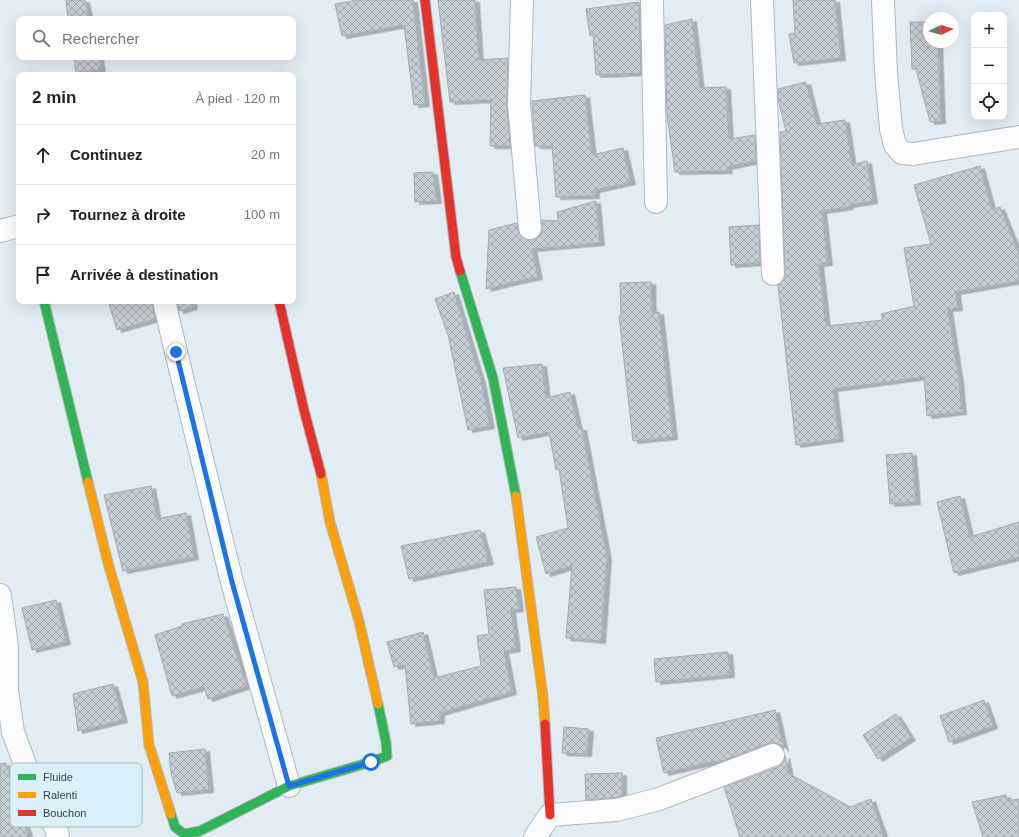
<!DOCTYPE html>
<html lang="fr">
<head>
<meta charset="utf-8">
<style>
	:root { --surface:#fff; --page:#f6f6f6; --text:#222; --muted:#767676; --line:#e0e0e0 }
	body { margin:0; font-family:Helvetica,sans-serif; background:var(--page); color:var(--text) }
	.controls { position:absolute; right:12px; top:12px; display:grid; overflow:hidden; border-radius:8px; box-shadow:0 4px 16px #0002 }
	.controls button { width:36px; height:36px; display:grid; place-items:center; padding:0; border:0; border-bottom:1px solid var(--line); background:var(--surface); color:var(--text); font:20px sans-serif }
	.compass { position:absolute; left:923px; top:12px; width:36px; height:36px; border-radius:50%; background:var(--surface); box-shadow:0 4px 16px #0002; rotate:85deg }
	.stop { position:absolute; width:12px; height:12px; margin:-9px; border:3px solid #1a73e8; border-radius:50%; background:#fff }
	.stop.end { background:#1a73e8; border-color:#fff; box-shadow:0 1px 4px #0008 }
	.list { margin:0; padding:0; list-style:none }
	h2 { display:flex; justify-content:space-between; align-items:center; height:52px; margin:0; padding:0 16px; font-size:17px }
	h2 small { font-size:13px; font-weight:400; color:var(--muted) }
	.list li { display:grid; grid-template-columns:26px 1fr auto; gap:12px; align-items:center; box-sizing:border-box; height:60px; padding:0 16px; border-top:1px solid var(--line) }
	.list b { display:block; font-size:15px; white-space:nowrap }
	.list em { font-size:13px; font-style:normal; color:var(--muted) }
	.icon { flex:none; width:22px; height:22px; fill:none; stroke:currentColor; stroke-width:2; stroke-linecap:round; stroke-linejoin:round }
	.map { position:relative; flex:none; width:1019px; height:837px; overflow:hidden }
	.search { position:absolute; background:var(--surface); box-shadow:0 4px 16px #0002; left:16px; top:16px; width:280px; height:44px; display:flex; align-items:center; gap:10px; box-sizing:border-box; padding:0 14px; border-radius:8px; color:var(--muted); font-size:15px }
	.panel { position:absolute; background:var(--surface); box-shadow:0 4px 16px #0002; left:16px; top:72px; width:280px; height:232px; border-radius:8px }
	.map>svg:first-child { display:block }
	.building { fill:url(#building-cross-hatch); stroke:#a2aaaf; filter:url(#shadow) }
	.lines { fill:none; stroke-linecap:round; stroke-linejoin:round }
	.street-casing { stroke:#afb8bd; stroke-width:24 }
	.fast-casing { stroke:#afb8bd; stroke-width:11 }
	.slow-casing { stroke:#afb8bd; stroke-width:11 }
	.jam-casing { stroke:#afb8bd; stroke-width:11 }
	.street { stroke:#fafcfd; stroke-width:22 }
	.fast { stroke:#30b455; stroke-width:9 }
	.slow { stroke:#ff9f0a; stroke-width:9 }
	.jam { stroke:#e5322d; stroke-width:9 }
	.route { stroke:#1a73e8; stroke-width:5 }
	.key { fill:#daf0fa; stroke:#a9bbc3; stroke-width:1 }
	.key-label { font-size:11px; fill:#363f42 }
</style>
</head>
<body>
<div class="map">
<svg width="1019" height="837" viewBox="0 0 1019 837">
	<defs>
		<pattern id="building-cross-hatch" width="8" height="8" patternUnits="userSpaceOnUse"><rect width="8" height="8" fill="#c6ced4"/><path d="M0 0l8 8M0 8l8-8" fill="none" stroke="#a2a9ae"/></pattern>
		<filter id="shadow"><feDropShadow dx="4.5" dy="2.5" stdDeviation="0" flood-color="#0004"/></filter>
	</defs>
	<rect width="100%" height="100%" fill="#e1edf3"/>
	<g class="building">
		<path d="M66,0H85L89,19H68Z"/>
		<path d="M358,0H413L425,104L414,105L404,25L342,36L335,4Z"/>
		<path d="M438,0H475L479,60L508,58L507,106L510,146H490L491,100L450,102Z"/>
		<path d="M793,0H835L841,58L794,63L789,34L795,33Z"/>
		<path d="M639,2L641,73L596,75L593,35L590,36L586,9Z"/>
		<path d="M692,19L700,88L726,87L729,139L755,135L756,161L727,167L728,171L675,172L667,115L665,25Z"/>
		<path d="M910,22H929V42H938L941,121L930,122L916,69H912Z"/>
		<path d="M74,57H99L101,69L76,73Z"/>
		<path d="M806,82L817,124L845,120L852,165L867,161L873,201L849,205V207L822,211L828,263L819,264L826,326L883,320L881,314L914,306L904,248L931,244L914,185L980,166L992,210L1000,207L1019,254V281L956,292L958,308L948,309L959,380L962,412L927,416L924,377L833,389L839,439L796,445L778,285L784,280L785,274L780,132L786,131L778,99V89Z"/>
		<path d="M585,95L592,155L623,148L631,182L595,190V196L556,197L552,146H535L532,101Z"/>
		<path d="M433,172L437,201L415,202L414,173Z"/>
		<path d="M596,201L600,243L532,249L538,277L514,282L486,289L489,230L517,223L518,230L520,235L525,239L532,240L537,238L541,234L542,227V220L558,221L557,212Z"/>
		<path d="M759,225L760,263L731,265L729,227Z"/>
		<path d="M651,282L652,313L659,312L673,437L633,441L619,316H621L620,283Z"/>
		<path d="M454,292L481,381L490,426L468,430L448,335L435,299Z"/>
		<path d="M108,301H152L155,319L117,330Z"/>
		<path d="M177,301H192L193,307L179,311Z"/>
		<path d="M542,364L546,398L570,392L578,428H582L607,557L601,641L566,638L572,566L546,574L536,537L568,528L559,469L556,470L549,432L518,438L503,368Z"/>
		<path d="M912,453L916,502L890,504L886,455Z"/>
		<path d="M151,486L157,519L186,513L194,557L123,571L104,495Z"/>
		<path d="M960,496L970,537L1019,522V557L954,573L937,502Z"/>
		<path d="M480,530L489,562L409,579L401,546Z"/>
		<path d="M516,587L519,609L511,610L516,649L504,651L512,692L440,713V721L411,724L405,665L394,667L387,642L423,632L434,678L481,666L477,636L489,634L484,590Z"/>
		<path d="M56,600L66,642L32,650L22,608Z"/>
		<path d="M223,614L247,686L208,699L204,687L172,696L155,635L182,626V624Z"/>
		<path d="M728,652L730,675L656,682L654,659Z"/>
		<path d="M113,684L123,720L78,731L73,694Z"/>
		<path d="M984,700L993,726L949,742L940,716Z"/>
		<path d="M775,710L784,749L781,745L775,743H769L717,763L716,761L664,773L656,738Z"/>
		<path d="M896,714L911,738L878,759L863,735Z"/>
		<path d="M564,727L589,729L587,754L562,753Z"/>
		<path d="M205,749L209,790L177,793L171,773L169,753Z"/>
		<path d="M785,756L789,774L850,807L871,799L884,837H740L724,787L778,767L783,763Z"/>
		<path d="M6,763L29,837H0V764Z"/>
		<path d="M622,773V796L615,798L586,800L585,774Z"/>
		<path d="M1006,795L1007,801L1019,799V837H983L972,802Z"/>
	</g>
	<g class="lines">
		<defs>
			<g id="street">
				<path d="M522,0L519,105L530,228"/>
				<path d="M652,0L656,202"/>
				<path d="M762,0L773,274"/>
				<path d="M883,0L886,73L891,129L895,145L902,153L913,154L1019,137"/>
				<path d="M0,231L19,226"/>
				<path d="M164,301L176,352L232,582L289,786"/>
				<path d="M0,595L7,647V691L13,732L35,791L56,828L58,837"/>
				<path d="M535,837L550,815L617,810L659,799L773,755"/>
			</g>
			<g id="fast">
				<path d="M460,271L493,378L516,496"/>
				<path d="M44,301L88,482"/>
				<path d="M171,814L175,827L184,834L200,831L289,786L371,762L387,756L386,742L378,704"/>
			</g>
			<g id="slow">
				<path d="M321,474L330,522L359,621L378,704"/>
				<path d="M88,482L108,563L143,682L149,745L171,814"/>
				<path d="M516,496L543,697L545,724"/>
			</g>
			<g id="jam">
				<path d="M425,0L456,257L460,271"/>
				<path d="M279,301L304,410L321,474"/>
				<path d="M545,724L550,815"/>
			</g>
		</defs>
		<use href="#street" class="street-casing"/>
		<use href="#fast" class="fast-casing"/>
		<use href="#slow" class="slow-casing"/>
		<use href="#jam" class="jam-casing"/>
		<use href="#street" class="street"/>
		<use href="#fast" class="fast"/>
		<use href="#slow" class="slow"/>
		<use href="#jam" class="jam"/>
	</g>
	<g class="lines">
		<path class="route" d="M176,352L232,582L289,786L371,762"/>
	</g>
	<rect x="10" y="763" width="132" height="64" rx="6" class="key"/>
	<rect x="18" y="774" width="18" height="6" fill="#30b455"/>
	<rect x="18" y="792" width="18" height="6" fill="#ff9f0a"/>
	<rect x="18" y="810" width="18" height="6" fill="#e5322d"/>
	<g class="key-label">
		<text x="43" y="781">Fluide</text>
		<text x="43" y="799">Ralenti</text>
		<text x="43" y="817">Bouchon</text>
	</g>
</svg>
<div class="controls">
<button>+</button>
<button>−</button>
<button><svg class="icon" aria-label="locate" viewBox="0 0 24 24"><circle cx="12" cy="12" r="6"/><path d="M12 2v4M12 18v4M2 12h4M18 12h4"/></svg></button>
</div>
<svg class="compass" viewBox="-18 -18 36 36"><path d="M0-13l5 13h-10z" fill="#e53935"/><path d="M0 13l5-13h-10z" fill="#767676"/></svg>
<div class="stop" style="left:371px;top:762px"></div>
<div class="stop end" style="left:176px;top:352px"></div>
<div class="search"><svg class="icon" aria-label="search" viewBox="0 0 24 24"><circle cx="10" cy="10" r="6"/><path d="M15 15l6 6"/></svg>Rechercher</div>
<section class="panel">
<h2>2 min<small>À pied · 120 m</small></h2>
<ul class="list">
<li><svg class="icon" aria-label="ahead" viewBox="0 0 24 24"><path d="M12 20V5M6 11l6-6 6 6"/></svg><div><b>Continuez</b></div><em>20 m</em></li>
<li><svg class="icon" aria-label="right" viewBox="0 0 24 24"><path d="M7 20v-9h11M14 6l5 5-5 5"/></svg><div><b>Tournez à droite</b></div><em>100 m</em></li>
<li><svg class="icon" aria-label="arrive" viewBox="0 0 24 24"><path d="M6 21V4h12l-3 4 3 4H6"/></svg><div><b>Arrivée à destination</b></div></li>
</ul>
</section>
</div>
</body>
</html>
